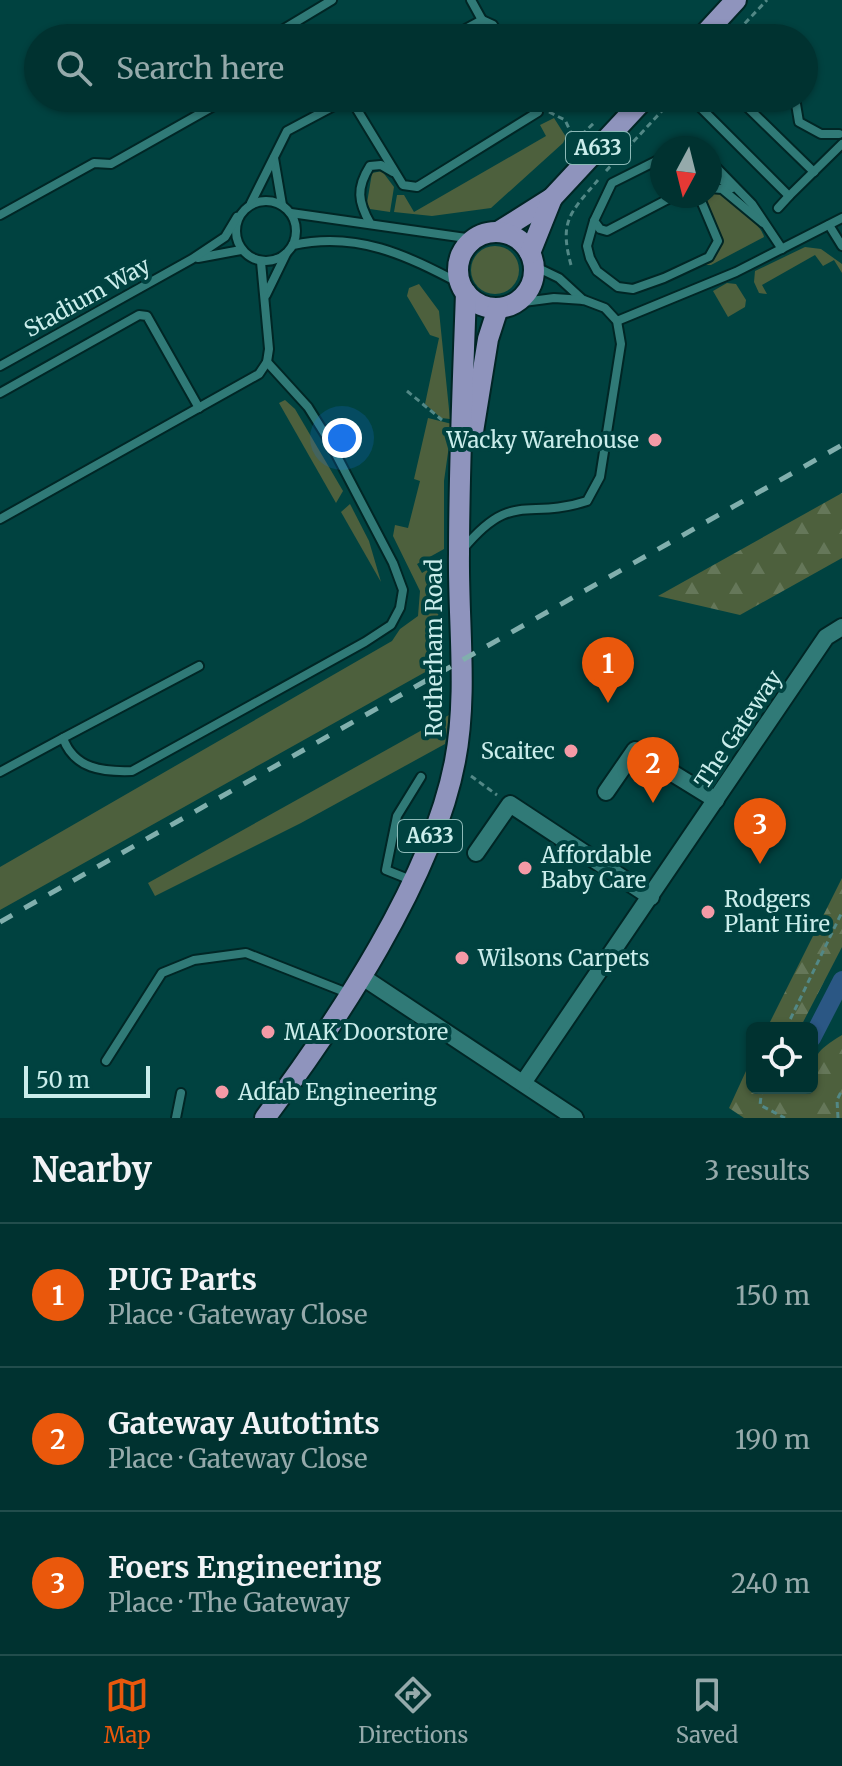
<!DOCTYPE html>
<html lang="en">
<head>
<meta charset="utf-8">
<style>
	:root { --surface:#003230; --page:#0e3e3c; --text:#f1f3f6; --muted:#95aaab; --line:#224d4c; --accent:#ea580c }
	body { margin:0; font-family:Merriweather,serif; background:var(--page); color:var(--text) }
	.controls { position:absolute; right:24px; bottom:24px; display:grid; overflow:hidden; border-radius:12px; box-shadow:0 2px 6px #0004 }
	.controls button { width:72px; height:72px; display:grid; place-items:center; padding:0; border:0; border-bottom:2px solid var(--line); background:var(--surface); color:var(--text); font:40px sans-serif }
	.compass { position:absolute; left:650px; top:136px; width:72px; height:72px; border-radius:50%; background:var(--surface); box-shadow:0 2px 6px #0004; rotate:187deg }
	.scale { position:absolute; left:24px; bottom:20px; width:126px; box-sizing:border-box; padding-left:8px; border:4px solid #caedeb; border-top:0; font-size:22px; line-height:28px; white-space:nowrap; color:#caedeb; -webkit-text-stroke:6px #004240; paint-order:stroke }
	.you { position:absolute; left:342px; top:438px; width:28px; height:28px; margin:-20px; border:6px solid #fff; border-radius:50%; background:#1a73e8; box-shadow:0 0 0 12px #1a73e833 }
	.badge { display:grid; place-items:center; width:52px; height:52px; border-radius:50%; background:var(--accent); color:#fff; font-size:26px; font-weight:700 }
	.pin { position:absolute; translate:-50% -66px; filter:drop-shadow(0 2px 4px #0008) }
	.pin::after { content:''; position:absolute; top:42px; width:28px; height:24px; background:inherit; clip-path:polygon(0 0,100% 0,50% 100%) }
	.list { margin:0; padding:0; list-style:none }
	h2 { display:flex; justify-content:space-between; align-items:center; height:104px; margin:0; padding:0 32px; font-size:34px }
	h2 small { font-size:26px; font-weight:400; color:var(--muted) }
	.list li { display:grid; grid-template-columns:52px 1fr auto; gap:24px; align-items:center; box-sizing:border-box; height:144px; padding:0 32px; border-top:2px solid var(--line) }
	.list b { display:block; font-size:30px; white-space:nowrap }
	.list p { margin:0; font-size:26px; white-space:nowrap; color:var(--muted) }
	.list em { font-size:26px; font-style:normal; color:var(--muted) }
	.icon { flex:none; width:44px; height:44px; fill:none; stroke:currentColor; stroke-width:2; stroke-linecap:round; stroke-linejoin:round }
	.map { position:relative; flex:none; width:842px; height:1118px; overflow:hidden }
	.search { position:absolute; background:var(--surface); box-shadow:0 2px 6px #0004; left:24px; right:24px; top:24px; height:88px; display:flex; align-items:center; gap:20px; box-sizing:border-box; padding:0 28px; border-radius:44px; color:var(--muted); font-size:30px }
	.sheet { height:536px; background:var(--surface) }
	nav { display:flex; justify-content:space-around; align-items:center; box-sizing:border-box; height:112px; border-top:2px solid var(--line); background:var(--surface); font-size:22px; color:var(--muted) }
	nav a { display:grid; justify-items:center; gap:4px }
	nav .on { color:var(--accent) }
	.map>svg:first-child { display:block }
	.green { fill:#4d603d }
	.forest { fill:url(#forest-firs) }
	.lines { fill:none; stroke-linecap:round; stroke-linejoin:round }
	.canal { stroke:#2b5784; stroke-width:18 }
	.lane-casing { stroke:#002625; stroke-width:12 }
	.street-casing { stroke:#002625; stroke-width:20 }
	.primary-casing { stroke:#002625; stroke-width:24 }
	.path { stroke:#528886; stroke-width:3; stroke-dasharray:6 4; stroke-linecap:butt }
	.lane { stroke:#307a77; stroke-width:8 }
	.street { stroke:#307a77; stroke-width:16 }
	.primary { stroke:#8f94bd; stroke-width:20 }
	.rail { stroke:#81afad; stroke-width:5; stroke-dasharray:14 14; stroke-linecap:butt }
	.poi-dot { fill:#f49aa6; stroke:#004240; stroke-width:3 }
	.labels { text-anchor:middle; stroke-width:8; stroke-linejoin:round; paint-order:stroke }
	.shield { fill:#004240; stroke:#8dbab8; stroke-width:2 }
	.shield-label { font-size:20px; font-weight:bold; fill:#caedeb }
	.street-label { font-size:22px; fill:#caedeb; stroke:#004240 }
	.poi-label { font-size:22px; fill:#caedeb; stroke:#004240; text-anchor:start }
</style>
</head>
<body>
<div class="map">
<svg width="842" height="1118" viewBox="0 0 842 1118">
	<defs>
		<pattern id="forest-firs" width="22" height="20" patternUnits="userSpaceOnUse" patternTransform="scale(2)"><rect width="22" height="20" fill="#4d603d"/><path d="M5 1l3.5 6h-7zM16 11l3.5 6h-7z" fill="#657759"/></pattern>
	</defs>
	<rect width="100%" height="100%" fill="#004240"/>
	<g class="green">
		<path d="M554,118L566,137L563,143L491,208L432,216L394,212L397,195H404L414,212L546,136L540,125Z"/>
		<path d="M382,171L394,187L390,212L370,209L367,203L372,173Z"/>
		<path d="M716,189C728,199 762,224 764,237L711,265H705L721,243L704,196H710V191Z"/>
		<circle cx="495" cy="270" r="24"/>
		<path d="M805,247L821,249L842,264V273L834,260L823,266L815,255L762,285L767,294L759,293L754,282L755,271Z"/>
		<path d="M727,283L736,284L746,300L745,307L728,317L713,291Z"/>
		<path d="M419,284L439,311L450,419L441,418L425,404L439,338L430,335L407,296L409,288Z"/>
		<path d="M285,400L295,409L343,491L336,503L279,403Z"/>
		<path d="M428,418L452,424L444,481V549L417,564L422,573L443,560L445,661L0,910V867L392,641L400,629L418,616L420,591L393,536L395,525L408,528L420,481L414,479Z"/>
		<path d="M350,504L369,541L381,582L341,512Z"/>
		<path d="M449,715L445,744L301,823L155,896L148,883Z"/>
	</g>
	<g class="forest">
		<path d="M842,493V558L740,615L658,596Z"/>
		<path d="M842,878V947L800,1028H767Z"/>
		<path d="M842,1035V1118H744L729,1108L752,1058V1088H812C812,1055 816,1051 842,1035Z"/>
	</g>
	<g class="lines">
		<path class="canal" d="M812,1038L842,980"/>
		<defs>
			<g id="lane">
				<path d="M471,0L482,20"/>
				<path d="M269,38L332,0"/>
				<path d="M449,38L482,20L493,25L500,38"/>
				<path d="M350,98L403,185L417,187L538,112L534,98"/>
				<path d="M738,98L814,172"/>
				<path d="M795,98L799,122L821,134H839"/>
				<path d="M697,104L789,196L842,144"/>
				<path d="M274,158L282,205"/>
				<path d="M662,158L612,183L594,221L600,229L607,231L674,196"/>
				<path d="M710,161L752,204L782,249"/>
				<path d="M710,180L719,178L732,188"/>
				<path d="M710,188L722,189L763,223"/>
				<circle cx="266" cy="231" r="30"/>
				<path d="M251,203L287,131L349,98"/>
				<path d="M778,208L789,196"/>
				<path d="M291,213L473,239"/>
				<path d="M0,215L94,163L111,164L228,98"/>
				<path d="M594,221L587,246L590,258L597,271L618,287L633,289L664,278L709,257L718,241L699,196"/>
				<path d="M370,223C358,202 356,188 370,166L381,165L393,172"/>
				<path d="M829,225L842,246"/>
				<path d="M293,245C357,231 406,255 461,284"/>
				<path d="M198,258L241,250"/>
				<path d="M534,266L559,278L583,300"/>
				<path d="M266,295L286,254"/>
				<path d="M617,321L736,272L842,218"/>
				<path d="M0,366L192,259L225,237L237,217"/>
				<path d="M0,393L139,315L147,316L199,408"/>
				<path d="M0,519L259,374L267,362L269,349L261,262"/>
				<path d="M463,549C513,489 526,521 587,501L600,477L621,344L617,321L605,308L584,300L554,298L516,303"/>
				<path d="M199,666L63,738C74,769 103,772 132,771L365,642L391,625L400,608L403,590L393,563L328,439L308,407L267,362"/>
				<path d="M0,772L63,738"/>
				<path d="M411,880L386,870L397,816L421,777"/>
				<path d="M106,1061L162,973L194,960L246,953L350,994"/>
				<path d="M176,1118L181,1093"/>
			</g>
			<g id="street">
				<path d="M606,792L635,750L716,800"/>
				<path d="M476,853L510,804L651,897"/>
				<path d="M361,976L575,1118"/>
				<path d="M523,1083L826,637L842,627"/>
			</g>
			<g id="primary">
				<path d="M701,38L736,0"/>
				<path d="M498,232L552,198L645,98"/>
				<circle cx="496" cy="270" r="38"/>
				<path d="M530,253L552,198"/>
				<path d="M472,438L488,339L498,308"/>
				<path d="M265,1118C336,1023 433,878 455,761C468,694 458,622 459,554C459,467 463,380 466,293"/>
			</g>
		</defs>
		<use href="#lane" class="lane-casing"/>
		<use href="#street" class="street-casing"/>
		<use href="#primary" class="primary-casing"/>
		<g class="path">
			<path d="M731,38L767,0"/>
			<path d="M549,112L565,120L575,141L595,122"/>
			<path d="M606,171L674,98"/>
			<path d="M571,265C559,221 570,213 598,180"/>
			<path d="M407,391L442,420"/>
			<path d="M471,776L497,795"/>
			<path d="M786,1028L842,912"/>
			<path d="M762,1088L760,1105L785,1118"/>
			<path d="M838,1118L837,1100L842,1090"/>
		</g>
		<use href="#lane" class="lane"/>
		<use href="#street" class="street"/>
		<use href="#primary" class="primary"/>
		<path class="rail" d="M0,922L842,445"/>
	</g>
	<g class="poi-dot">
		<circle cx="655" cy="440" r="8"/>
		<circle cx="571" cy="751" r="8"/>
		<circle cx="525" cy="868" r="8"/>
		<circle cx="708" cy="912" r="8"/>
		<circle cx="462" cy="958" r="8"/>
		<circle cx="268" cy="1032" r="8"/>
		<circle cx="222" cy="1092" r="8"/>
	</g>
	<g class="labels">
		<g class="shield">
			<rect x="566" y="132" width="64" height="32" rx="6"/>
			<rect x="398" y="820" width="64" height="32" rx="6"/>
		</g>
		<g class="shield-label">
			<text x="598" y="155">A633</text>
			<text x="430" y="843">A633</text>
		</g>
		<g class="street-label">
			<text transform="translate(87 297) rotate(-29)" y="8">Stadium Way</text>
			<text transform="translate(434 648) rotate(-90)" y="8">Rotherham Road</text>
			<text transform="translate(738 729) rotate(-56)" y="8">The Gateway</text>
		</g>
		<g class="poi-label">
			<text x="639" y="448" text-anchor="end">Wacky Warehouse</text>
			<text x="555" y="759" text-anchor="end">Scaitec</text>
			<text x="541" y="863">Affordable<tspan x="541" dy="25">Baby Care</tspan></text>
			<text x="724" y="907">Rodgers<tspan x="724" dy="25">Plant Hire</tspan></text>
			<text x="478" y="966">Wilsons Carpets</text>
			<text x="284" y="1040">MAK Doorstore</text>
			<text x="238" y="1100">Adfab Engineering</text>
		</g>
	</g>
</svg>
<div class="controls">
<button><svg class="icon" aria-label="locate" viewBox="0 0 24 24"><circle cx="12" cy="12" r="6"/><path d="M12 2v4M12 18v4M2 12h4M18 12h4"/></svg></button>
</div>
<svg class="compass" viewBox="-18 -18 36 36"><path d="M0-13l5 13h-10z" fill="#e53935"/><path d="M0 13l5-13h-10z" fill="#95aaab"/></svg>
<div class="scale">50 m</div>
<div class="you"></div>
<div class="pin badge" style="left:608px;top:703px">1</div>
<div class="pin badge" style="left:653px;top:803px">2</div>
<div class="pin badge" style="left:760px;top:864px">3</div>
<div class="search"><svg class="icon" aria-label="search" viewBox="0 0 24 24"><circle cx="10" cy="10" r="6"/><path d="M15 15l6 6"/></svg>Search here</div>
</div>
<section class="sheet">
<h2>Nearby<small>3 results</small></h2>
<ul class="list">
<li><span class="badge">1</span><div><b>PUG Parts</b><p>Place · Gateway Close</p></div><em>150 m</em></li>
<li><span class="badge">2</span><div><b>Gateway Autotints</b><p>Place · Gateway Close</p></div><em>190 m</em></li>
<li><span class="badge">3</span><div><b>Foers Engineering</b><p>Place · The Gateway</p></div><em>240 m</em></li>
</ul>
</section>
<nav>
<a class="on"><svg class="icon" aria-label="map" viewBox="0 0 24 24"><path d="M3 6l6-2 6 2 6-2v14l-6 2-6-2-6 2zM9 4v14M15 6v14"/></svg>Map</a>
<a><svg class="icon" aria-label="directions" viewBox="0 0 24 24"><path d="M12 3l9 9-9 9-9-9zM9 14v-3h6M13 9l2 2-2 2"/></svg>Directions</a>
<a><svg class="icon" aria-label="saved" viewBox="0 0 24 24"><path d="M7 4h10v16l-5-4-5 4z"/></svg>Saved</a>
</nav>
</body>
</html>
